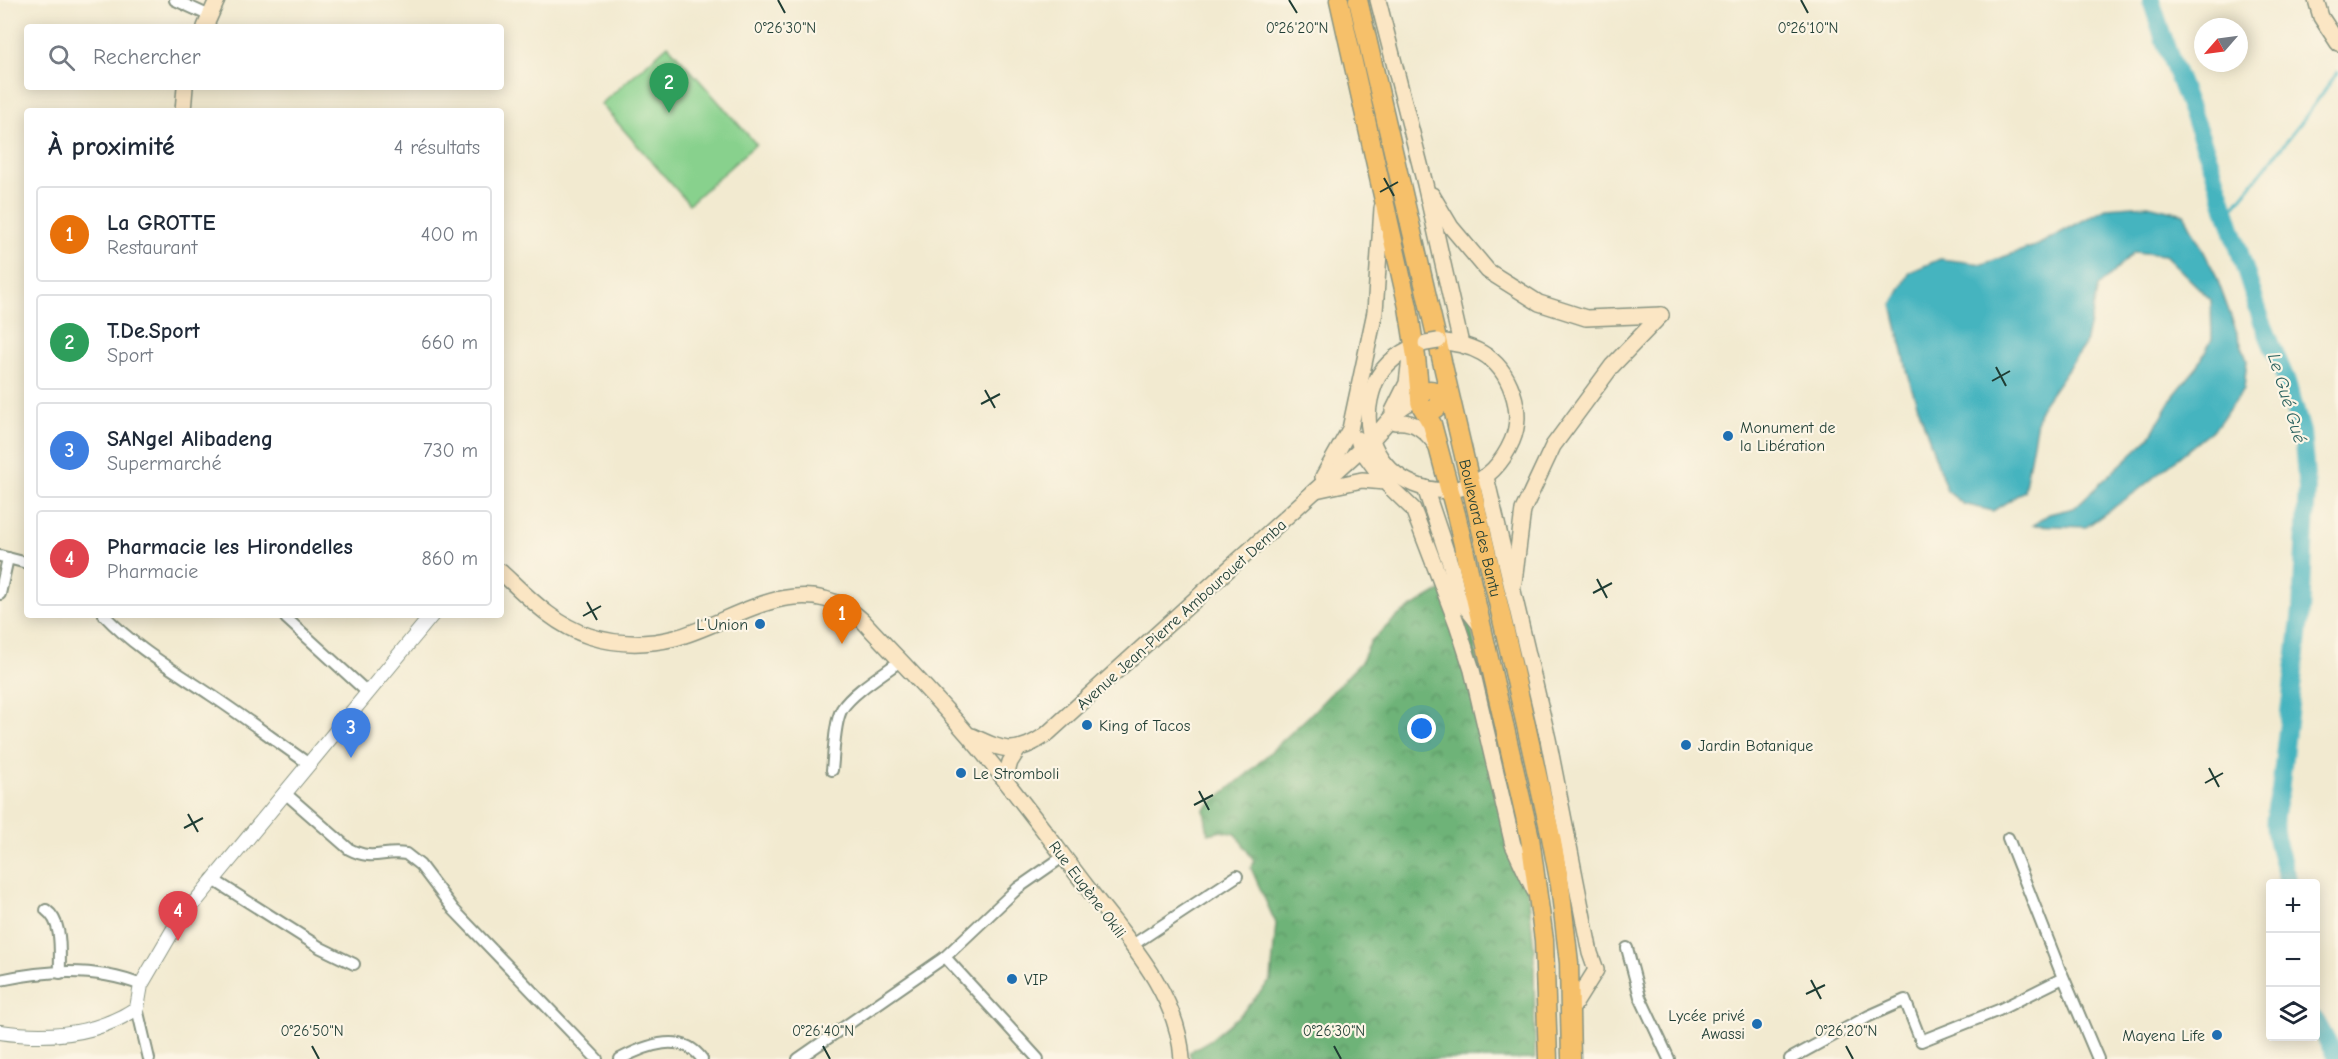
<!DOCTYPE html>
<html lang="fr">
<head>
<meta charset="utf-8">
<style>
	:root { --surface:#fff; --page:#f6f6f7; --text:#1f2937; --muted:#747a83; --line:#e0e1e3; --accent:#1f6fb2 }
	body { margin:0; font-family:"Comic Neue",sans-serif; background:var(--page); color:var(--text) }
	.controls { position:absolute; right:18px; bottom:18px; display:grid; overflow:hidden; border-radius:6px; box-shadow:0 3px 15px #0003 }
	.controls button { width:54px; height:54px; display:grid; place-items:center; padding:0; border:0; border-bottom:2px solid var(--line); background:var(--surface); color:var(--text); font:30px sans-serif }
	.compass { position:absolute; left:2194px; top:18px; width:54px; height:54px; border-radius:50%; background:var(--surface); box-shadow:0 3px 15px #0003; rotate:242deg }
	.you { position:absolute; left:1422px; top:729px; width:21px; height:21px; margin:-15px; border:4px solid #fff; border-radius:50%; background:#1a73e8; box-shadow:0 0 0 9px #1a73e833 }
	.badge { display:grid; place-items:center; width:39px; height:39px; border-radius:50%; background:var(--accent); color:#fff; font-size:20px; font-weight:700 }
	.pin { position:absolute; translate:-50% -50px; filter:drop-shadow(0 2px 3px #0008) }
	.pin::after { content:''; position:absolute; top:32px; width:21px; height:18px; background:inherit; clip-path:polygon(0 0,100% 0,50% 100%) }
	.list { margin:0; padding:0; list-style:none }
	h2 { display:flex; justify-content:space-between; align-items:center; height:78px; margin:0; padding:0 24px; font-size:26px }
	h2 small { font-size:20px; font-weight:400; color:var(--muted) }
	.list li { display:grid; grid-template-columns:39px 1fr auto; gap:18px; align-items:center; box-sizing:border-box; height:96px; margin:0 12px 12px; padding:0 12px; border:2px solid var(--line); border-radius:6px }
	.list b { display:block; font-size:22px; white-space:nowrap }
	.list p { margin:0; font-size:20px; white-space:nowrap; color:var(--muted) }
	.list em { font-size:20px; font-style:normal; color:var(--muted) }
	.icon { flex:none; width:33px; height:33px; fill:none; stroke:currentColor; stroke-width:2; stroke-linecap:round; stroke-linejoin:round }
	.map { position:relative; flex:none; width:2338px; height:1059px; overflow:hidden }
	.search { position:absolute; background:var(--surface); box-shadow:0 3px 15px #0003; left:24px; top:24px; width:480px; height:66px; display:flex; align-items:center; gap:15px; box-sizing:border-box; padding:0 21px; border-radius:6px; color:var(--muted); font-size:22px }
	.panel { position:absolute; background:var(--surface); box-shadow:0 3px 15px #0003; left:24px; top:108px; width:480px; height:510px; border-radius:6px }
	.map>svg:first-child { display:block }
	.grass { fill:#88d18d; stroke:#548760; stroke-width:1.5 }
	.forest { fill:url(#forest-crowns); stroke:#467856; stroke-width:1.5 }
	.water { fill:#45b4bf; stroke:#32787a; stroke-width:1.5 }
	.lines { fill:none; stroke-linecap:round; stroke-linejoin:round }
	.stream { stroke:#45b4bf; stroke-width:3 }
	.river { stroke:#45b4bf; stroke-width:18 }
	.minor-casing { stroke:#889482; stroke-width:14 }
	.tertiary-casing { stroke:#889482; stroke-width:16 }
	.secondary-casing { stroke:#889482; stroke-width:18 }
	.trunk-casing { stroke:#889482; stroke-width:21 }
	.minor { stroke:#fff; stroke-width:10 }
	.tertiary { stroke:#fff; stroke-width:14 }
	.secondary { stroke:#fbe6c4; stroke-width:15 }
	.trunk { stroke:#f6c06b; stroke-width:18 }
	.secondary-bridge-casing { stroke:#889482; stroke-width:18; stroke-linecap:butt }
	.secondary-bridge { stroke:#fbe6c4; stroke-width:15 }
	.ticks { fill:none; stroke:#1f3d34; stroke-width:2 }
	.poi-dot { fill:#1f6fb2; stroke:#fcf5e5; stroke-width:2 }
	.labels { text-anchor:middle; stroke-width:4.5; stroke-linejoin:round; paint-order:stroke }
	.poi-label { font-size:16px; fill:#1f3d34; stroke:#fcf5e5; text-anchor:start }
	.street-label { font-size:16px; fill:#1f3d34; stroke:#fcf5e5 }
	.water-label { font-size:18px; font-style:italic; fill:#2a615e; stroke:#fcf5e5 }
	.ticks-label { font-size:15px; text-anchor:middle; fill:#1f3d34; stroke:#fcf5e5; stroke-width:4.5; stroke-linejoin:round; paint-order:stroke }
</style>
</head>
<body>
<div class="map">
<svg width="2338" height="1059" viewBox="0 0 2338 1059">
	<defs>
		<pattern id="forest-crowns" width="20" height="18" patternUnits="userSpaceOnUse" patternTransform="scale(1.5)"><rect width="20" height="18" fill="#6eb378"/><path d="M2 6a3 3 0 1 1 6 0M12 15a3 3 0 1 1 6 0" fill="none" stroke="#5a9363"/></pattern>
	</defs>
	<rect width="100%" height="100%" fill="#fcf5e5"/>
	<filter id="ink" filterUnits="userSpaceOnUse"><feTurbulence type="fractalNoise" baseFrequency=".0167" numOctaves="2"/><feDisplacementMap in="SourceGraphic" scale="12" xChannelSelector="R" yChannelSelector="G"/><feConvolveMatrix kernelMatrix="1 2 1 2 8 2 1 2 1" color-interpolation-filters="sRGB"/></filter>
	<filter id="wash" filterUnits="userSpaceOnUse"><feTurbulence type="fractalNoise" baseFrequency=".008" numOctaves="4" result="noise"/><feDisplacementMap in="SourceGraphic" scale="24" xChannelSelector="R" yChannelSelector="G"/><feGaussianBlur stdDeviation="1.35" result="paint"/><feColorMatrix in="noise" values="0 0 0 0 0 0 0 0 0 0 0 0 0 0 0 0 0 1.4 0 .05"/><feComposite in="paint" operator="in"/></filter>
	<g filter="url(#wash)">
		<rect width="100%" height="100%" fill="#f2ead0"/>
		<path class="grass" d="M668,45L756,144L689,204L601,104Z"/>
		<path class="forest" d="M1460,579L1527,880L1534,948L1535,1059H1191L1189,1052L1210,1040L1240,1015L1271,980L1276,924L1251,868L1254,861L1236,834L1222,831L1208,834L1204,809L1247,774L1309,716L1362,661L1371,641L1399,615Z"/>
		<path class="water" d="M2148,205L2184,214L2215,273L2247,360L2244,389L2216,427L2137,491L2086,527L2033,525L2049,514L2074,508L2149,438L2175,394L2198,366L2212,339L2211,300L2165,255L2134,252L2098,287L2085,344L2039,410L2024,491L1993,511L1963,504L1947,491L1911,386L1892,305L1910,272L1940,259L1983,264L2038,245L2106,208Z"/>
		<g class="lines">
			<path class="stream" d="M2228,214L2300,124L2338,72"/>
			<g class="river">
				<path d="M2151,0L2167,49L2211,163L2261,319L2287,382L2302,432L2307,488L2301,610L2280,791C2267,835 2280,843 2288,884"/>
				<path d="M2316,1021L2337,1059"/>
			</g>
		</g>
	</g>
	<g filter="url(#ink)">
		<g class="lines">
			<defs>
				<g id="minor">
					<path d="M175,0L210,16"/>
					<path d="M0,556L27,563"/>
					<path d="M0,594L8,558"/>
					<path d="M104,615C135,648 174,670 211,695C244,717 276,741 309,764"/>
					<path d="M286,615V618L367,692"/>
					<path d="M832,770C834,755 834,722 842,709C853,692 883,674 900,661"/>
					<path d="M285,793L349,849C374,862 382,850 406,854L420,865L454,910L597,1059"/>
					<path d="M212,879L321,948L354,964"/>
					<path d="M46,910C64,923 59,953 60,973"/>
					<path d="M1131,946L1237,876"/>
					<path d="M1627,948L1640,997L1669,1059"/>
					<path d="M945,957L1038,1059"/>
					<path d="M2062,974L2098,1059"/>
					<path d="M0,980C46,970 97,967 141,985"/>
					<path d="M137,1008L149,1059"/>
					<path d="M620,1059C646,1045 682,1031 702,1059"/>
					<path d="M798,1059L945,957L1018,888L1064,856"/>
					<path d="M1790,1059L1869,1016L1905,1000L1921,1041L1999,1010L2063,978L2008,838"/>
				</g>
				<path id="tertiary" d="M0,1032C48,1039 97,1035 137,1008L141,985L176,925L432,615"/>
				<g id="secondary">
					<path d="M1378,0L1425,184L1461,344"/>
					<path d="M2316,0L2321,17L2338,43"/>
					<path d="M205,27L217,0"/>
					<path d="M183,111L185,87"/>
					<path d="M1432,195L1451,227L1488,271L1539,303L1586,318L1661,315"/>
					<path d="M1423,344C1404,348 1383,364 1375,383C1337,481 1471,536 1512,441C1525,411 1510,369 1482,353C1468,345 1454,343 1438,341"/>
					<path d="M1393,411L1407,383L1410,358"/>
					<path d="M1395,422C1415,420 1426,431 1437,446"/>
					<path d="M1358,439L1361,449L1385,482"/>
					<path d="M1323,477L1350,429L1375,312L1382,208"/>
					<path d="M1486,477L1548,739L1590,953L1596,970L1571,1010"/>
					<path d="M1425,488L1451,566L1458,597L1480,625"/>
					<path d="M1316,490L1362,480L1385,482L1413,509L1457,624L1472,670L1513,845L1534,890"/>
					<path d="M501,572C527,596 554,625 589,636C617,645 647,645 675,638C728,624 789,575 845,607C851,610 857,616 863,621C898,659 935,696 968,735C1010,784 1047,835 1086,886C1125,937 1178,992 1182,1059"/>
					<path d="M1514,582L1523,510L1553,446L1612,366L1661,315"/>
					<path d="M972,736C1004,751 1016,756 1047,734L1372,439C1388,423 1397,405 1420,398"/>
					<path d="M1005,779L1010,762L1019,748"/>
				</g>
				<g id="trunk">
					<path d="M1339,0L1408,307L1416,357L1420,398"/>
					<path id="s1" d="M1358,0L1508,645L1551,837L1560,885L1569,963L1571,1059"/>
					<circle cx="1430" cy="400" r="10"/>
					<path d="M1422,407L1432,424L1456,514L1530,838L1544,940L1548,1059"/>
				</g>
			</defs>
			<use href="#minor" class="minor-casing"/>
			<use href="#tertiary" class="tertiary-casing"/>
			<use href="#secondary" class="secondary-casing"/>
			<use href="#trunk" class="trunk-casing"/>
			<use href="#minor" class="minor"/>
			<use href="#tertiary" class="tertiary"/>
			<use href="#secondary" class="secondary"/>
			<use href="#trunk" class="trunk"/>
			<defs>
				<path id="secondary-bridge" d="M1426,343L1438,341"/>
			</defs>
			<use href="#secondary-bridge" class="secondary-bridge-casing"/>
			<use href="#secondary-bridge" class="secondary-bridge"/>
		</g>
	</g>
	<path class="ticks" d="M778,0L785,13M1289,0L1297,13M1801,0L1808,13M1384,178L1394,196M1380,192L1398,182M1996,367L2006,386M1992,381L2010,371M985,390L995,408M981,404L1000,394M1597,579L1607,598M1593,593L1612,583M587,602L597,620M583,616L601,606M2209,768L2219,787M2205,783L2223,773M1199,791L1209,810M1194,805L1213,795M188,814L198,832M184,828L203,818M1811,980L1821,999M1806,994L1825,985M312,1046L319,1059M823,1046L830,1059M1334,1046L1341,1059M1846,1046L1853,1059"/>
	<g class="poi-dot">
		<circle cx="1728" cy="436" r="6"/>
		<circle cx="760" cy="624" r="6"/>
		<circle cx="1087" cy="725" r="6"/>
		<circle cx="1686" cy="745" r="6"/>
		<circle cx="961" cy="773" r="6"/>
		<circle cx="1012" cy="979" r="6"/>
		<circle cx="1757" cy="1024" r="6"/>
		<circle cx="2217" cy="1035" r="6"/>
	</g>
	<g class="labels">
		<g class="poi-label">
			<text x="1740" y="433">Monument de<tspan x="1740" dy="18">la Libération</tspan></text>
			<text x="748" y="630" text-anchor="end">L’Union</text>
			<text x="1099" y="731">King of Tacos</text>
			<text x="1698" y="751">Jardin Botanique</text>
			<text x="973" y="779">Le Stromboli</text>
			<text x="1024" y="985">VIP</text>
			<text x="1745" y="1021" text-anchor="end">Lycée privé<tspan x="1745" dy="18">Awassi</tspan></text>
			<text x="2205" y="1041" text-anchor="end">Mayena Life</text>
		</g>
		<g class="street-label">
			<text dy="6" stroke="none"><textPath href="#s1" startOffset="542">Boulevard des Bantu</textPath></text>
			<text transform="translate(1181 614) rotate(-42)" y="6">Avenue Jean-Pierre Ambourouet Demba</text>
			<text transform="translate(1088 889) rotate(53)" y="6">Rue Eugène Okili</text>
		</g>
		<g class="water-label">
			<text transform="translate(2287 398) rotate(73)" y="6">Le Gué Gué</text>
		</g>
	</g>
	<g class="ticks-label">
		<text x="785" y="33">0°26'30"N</text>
		<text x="1297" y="33">0°26'20"N</text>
		<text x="1808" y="33">0°26'10"N</text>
		<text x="312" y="1036">0°26'50"N</text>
		<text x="823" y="1036">0°26'40"N</text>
		<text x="1334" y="1036">0°26'30"N</text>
		<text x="1846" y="1036">0°26'20"N</text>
	</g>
</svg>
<div class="controls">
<button>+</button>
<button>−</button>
<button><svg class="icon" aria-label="layers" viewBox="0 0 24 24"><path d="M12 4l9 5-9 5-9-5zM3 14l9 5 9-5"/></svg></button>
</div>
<svg class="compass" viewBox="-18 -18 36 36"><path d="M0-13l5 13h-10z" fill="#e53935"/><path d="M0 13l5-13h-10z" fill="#747a83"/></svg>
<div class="you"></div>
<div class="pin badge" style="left:842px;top:644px;background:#e8710a">1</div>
<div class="pin badge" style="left:669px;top:113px;background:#2e9e5b">2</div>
<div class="pin badge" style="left:351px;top:758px;background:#3f7fe0">3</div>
<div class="pin badge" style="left:178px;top:941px;background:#e0444e">4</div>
<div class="search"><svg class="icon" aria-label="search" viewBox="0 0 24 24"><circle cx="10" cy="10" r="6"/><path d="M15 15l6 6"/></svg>Rechercher</div>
<section class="panel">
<h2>À proximité<small>4 résultats</small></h2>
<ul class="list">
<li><span class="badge" style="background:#e8710a">1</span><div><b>La GROTTE</b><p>Restaurant</p></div><em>400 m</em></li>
<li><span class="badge" style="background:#2e9e5b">2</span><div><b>T.De.Sport</b><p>Sport</p></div><em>660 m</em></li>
<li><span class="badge" style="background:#3f7fe0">3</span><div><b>SANgel Alibadeng</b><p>Supermarché</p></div><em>730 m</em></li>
<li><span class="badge" style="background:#e0444e">4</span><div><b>Pharmacie les Hirondelles</b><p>Pharmacie</p></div><em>860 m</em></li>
</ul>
</section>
</div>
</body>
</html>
